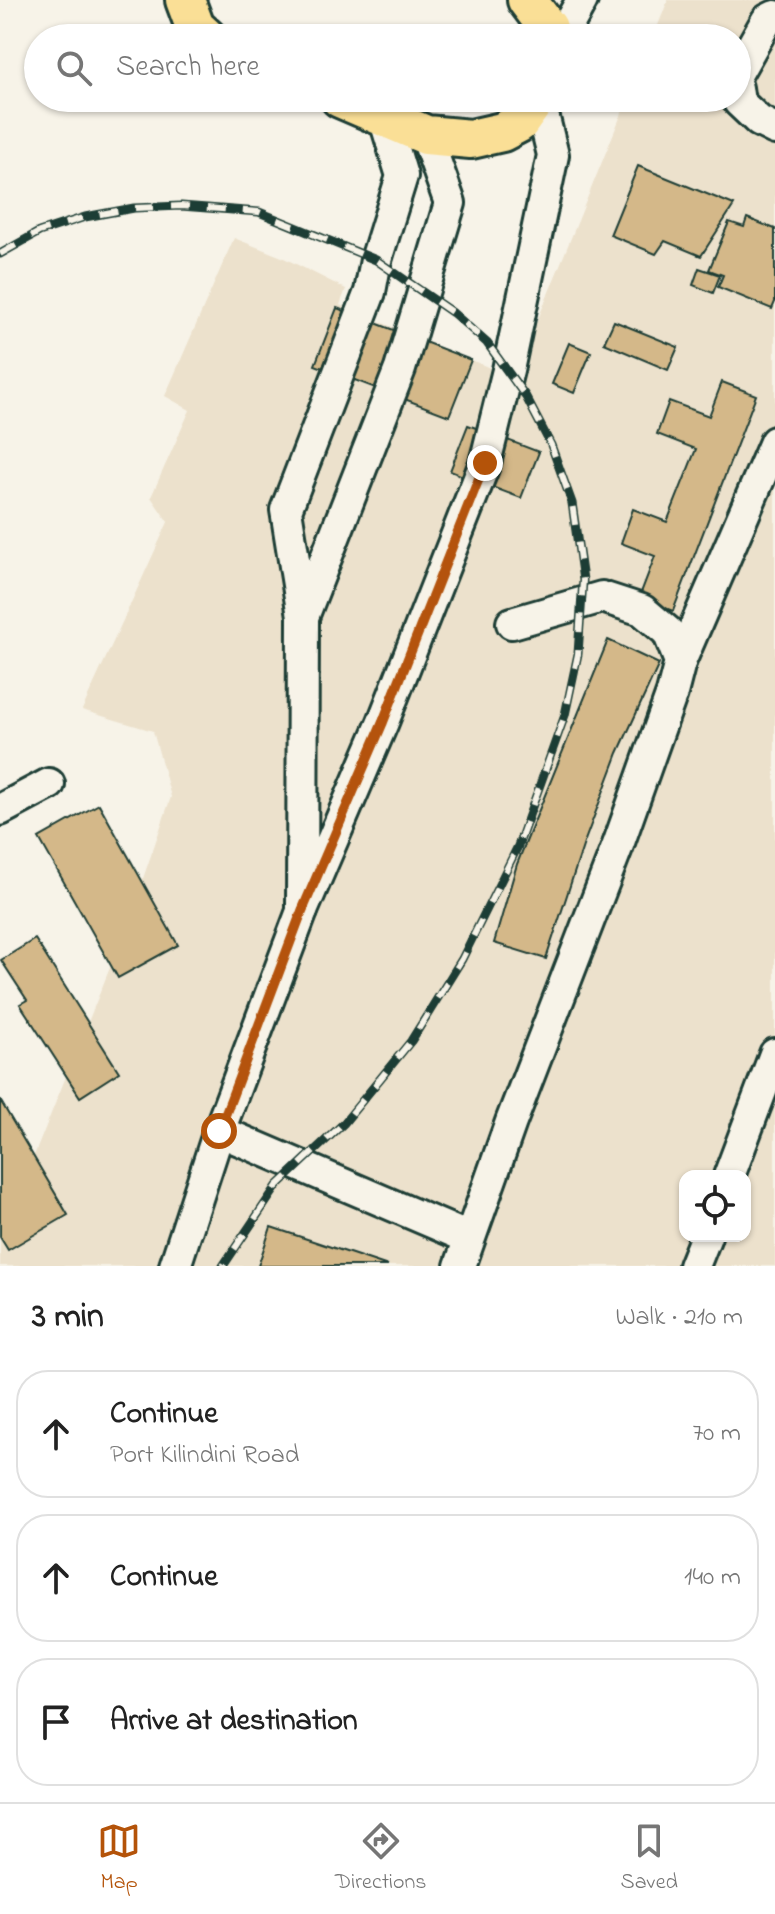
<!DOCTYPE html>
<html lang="en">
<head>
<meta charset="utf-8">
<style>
	:root { --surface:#fff; --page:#f2f2f2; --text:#222; --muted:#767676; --line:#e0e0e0; --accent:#b45309 }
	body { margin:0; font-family:"Indie Flower",sans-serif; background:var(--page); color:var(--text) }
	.controls { position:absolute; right:24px; bottom:24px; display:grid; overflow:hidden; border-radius:16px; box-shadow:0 2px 6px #0004 }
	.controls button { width:72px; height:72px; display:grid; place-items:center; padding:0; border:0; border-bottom:2px solid var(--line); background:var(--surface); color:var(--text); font:40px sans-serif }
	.stop { position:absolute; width:24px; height:24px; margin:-18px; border:6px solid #b45309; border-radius:50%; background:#fff }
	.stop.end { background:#b45309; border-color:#fff; box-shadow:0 2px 8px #0008 }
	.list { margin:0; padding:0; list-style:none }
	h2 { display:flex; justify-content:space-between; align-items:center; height:104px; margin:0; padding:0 32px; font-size:34px }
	h2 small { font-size:26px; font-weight:400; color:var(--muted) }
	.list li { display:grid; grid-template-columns:52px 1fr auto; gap:24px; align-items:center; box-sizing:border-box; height:128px; margin:0 16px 16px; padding:0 16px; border:2px solid var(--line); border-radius:32px }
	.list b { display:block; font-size:30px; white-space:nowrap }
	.list p { margin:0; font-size:26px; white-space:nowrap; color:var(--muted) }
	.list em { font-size:26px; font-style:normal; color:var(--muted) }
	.icon { flex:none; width:44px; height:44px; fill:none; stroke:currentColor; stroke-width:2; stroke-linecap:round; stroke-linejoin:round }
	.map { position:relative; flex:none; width:775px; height:1266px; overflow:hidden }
	.search { position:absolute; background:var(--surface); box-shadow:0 2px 6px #0004; left:24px; right:24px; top:24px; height:88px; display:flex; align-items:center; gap:20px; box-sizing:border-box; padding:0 28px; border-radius:44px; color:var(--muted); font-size:30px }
	.sheet { height:536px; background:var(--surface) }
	nav { display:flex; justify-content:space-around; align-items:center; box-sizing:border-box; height:112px; border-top:2px solid var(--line); background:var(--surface); font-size:22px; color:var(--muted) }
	nav a { display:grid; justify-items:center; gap:4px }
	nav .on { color:var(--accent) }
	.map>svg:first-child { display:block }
	.built { fill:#ece1cc; fill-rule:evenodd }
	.building { fill:#d4b889; stroke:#1f3d34; stroke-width:2 }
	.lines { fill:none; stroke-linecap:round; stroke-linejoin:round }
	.minor-casing { stroke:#1f3d34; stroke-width:36 }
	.major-casing { stroke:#1f3d34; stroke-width:44 }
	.minor { stroke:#f7f3e8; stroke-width:30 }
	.major { stroke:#fadf96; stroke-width:38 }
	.rail-casing { stroke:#1f3d34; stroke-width:9 }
	.rail { stroke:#f7f3e8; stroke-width:6; stroke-dasharray:18; stroke-linecap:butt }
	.route { stroke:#b45309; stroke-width:10 }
</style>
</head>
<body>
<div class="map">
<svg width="775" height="1266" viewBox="0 0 775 1266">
	<rect width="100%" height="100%" fill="#f7f3e8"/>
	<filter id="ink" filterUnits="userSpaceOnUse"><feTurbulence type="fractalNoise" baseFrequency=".0125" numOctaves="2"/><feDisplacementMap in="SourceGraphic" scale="16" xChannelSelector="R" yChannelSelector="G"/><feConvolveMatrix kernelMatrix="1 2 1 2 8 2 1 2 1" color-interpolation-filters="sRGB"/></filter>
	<g filter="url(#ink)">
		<path class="built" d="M668,0H775V1266H0V1240L126,928L171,797L153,731L82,710L168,522L151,497L190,410L165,396L234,238L282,257L346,289L340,305L514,378L628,98H737V38H653ZM685,1176H745V1236H685Z"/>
		<g class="building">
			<path d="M638,166L734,205L701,256L665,241L656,254L610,235Z"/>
			<path d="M747,218L775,229V302L772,309L718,287L723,275L709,270L729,222L744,227Z"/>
			<path d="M699,268L720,275L713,293L693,285Z"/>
			<path d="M337,308L471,360L449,416L315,365Z"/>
			<path d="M614,321L678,347L668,370L604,343Z"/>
			<path d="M569,343L591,352L574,393L552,384Z"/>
			<path d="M722,382L756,395L673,611L639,598L655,556L621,543L633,509L667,522L696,449L657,434L669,401L709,416Z"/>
			<path d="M468,425L539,452L521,498L450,471Z"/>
			<path d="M608,640L659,664L618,753L584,843L546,959L494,943L517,864Z"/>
			<path d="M99,804L178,945L118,978L39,838Z"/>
			<path d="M35,939L119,1072L80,1097L20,1004L27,1000L1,960Z"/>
			<path d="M0,1100L68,1215L8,1250L0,1237Z"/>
			<path d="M271,1227L388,1266H258Z"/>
		</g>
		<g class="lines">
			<defs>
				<g id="minor">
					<path d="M561,38L582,0"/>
					<path d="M737,73L767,20L775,16"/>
					<path d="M737,88L739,102L759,121L775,129"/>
					<path d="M426,135L450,203L400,369L303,617L302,911L383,722L485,463L508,370L553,155L539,98"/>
					<path d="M303,616L286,510L370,292L376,260L402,176L384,117"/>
					<path d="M680,662L775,442"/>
					<path d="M0,810L49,784"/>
					<path d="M219,1131L469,1238"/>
					<path d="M729,1176L775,1054"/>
					<path d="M175,1266L219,1131L302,911"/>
					<path d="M460,1266L511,1122L618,845L672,693L680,662L668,632L642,610L602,597L512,623"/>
					<path d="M694,1266L706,1236"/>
				</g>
				<g id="major">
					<path d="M185,0L195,27L207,38"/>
					<path d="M527,0L548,28L550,38"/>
					<path d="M340,98L426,135L471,139L502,132L519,123L537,98"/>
				</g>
			</defs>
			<use href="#minor" class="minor-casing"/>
			<use href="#major" class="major-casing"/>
			<use href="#minor" class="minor"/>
			<use href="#major" class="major"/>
			<defs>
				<path id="rail" d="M0,254L39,232L85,217L134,208L181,206L259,212L376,260L453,313L487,343L526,397L551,445L572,503L583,580L578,654L565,715L518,846L462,959L411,1041L344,1123L277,1186L223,1266"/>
			</defs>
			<use href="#rail" class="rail-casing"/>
			<use href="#rail" class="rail"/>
		</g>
	</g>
	<g class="lines" filter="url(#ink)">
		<path class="route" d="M219,1131L302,911L383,722L485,463"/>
	</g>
</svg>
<div class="controls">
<button><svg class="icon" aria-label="locate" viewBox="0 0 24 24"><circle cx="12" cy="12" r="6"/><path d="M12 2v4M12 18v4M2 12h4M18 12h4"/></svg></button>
</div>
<div class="stop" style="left:219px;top:1131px"></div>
<div class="stop end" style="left:485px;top:463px"></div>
<div class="search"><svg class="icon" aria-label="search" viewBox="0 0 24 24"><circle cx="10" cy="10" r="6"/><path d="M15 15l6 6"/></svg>Search here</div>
</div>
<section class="sheet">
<h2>3 min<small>Walk · 210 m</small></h2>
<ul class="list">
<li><svg class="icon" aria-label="ahead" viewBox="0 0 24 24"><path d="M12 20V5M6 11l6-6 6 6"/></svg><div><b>Continue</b><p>Port Kilindini Road</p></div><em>70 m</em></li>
<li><svg class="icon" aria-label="ahead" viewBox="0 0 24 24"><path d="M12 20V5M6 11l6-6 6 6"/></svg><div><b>Continue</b></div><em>140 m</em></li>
<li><svg class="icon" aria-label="arrive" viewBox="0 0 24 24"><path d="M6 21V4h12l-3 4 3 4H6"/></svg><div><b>Arrive at destination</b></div></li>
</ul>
</section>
<nav>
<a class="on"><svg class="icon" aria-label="map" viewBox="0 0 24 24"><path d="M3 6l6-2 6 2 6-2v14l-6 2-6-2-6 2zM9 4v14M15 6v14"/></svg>Map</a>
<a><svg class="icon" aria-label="directions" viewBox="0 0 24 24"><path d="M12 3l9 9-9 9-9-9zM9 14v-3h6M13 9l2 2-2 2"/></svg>Directions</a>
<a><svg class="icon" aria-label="saved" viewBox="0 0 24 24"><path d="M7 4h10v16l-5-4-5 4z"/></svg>Saved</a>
</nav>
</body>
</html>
